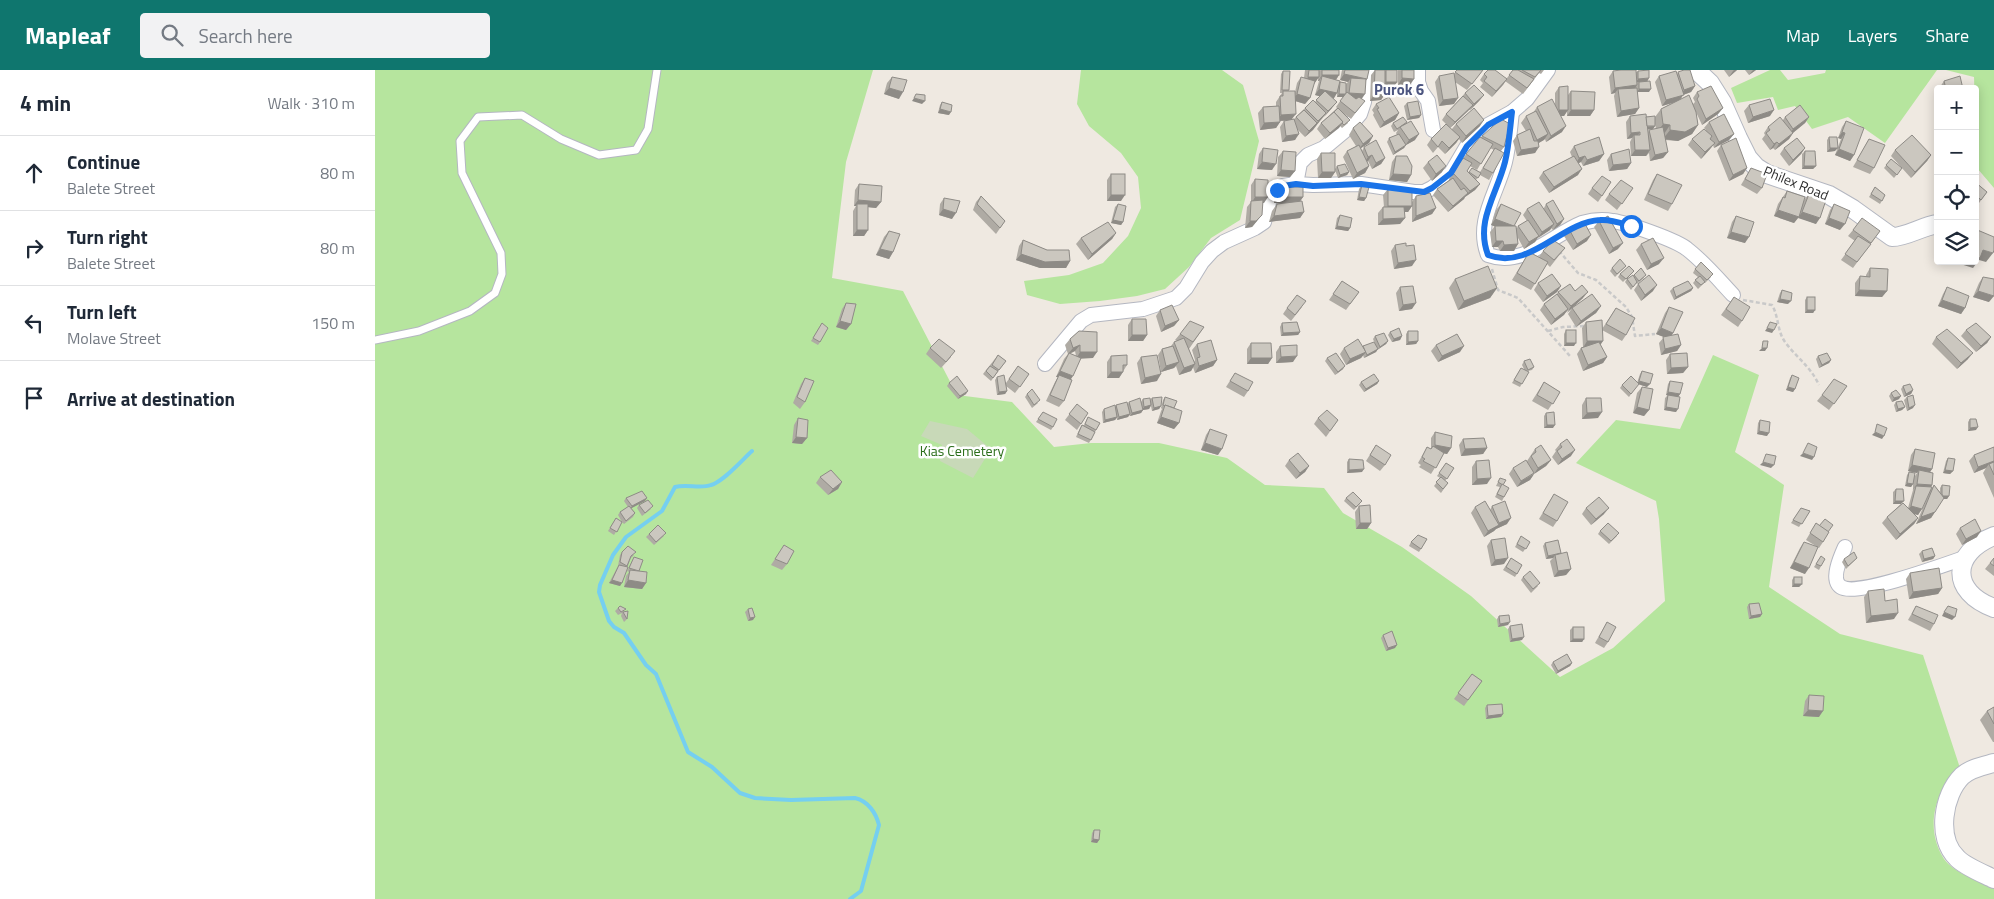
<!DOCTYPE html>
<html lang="en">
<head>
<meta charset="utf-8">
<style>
	:root { --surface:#fff; --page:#f2f2f3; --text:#1f2937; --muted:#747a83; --line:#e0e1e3; --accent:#0f766e }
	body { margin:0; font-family:"Titillium Web",sans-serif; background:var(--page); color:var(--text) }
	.controls { position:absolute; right:15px; top:15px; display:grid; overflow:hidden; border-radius:5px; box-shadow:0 2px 12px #0003 }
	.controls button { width:45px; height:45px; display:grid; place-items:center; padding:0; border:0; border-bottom:1px solid var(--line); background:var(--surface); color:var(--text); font:25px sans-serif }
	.stop { position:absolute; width:15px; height:15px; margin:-11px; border:4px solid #1a73e8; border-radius:50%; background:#fff }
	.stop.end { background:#1a73e8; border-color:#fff; box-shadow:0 1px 5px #0008 }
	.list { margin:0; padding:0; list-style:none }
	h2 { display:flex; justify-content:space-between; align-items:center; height:65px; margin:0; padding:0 20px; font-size:21px }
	h2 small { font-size:16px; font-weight:400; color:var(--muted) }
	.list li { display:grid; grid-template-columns:32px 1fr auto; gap:15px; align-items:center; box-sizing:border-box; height:75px; padding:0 20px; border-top:1px solid var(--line) }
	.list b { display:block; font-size:19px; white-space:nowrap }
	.list p { margin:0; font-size:16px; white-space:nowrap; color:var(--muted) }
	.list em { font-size:16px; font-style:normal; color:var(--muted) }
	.icon { flex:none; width:28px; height:28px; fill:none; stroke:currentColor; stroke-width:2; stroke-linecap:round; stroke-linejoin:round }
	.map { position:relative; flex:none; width:1619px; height:829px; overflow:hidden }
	header { display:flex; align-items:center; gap:30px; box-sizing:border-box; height:70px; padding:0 25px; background:var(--accent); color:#fff }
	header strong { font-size:24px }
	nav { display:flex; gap:28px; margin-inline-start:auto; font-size:18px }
	.search { width:350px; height:45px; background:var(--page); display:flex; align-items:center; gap:12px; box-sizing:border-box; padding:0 18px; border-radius:5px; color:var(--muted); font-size:19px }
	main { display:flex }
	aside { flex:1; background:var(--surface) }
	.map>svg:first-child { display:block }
	.green { fill:#b6e59e }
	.cemetery { fill:#c8d9b8 }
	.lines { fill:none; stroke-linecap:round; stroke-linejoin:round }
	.stream { stroke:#75cff0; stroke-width:4 }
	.service-casing { stroke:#b4b7c1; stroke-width:9 }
	.minor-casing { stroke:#b4b7c1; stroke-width:16 }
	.tertiary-casing { stroke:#b4b7c1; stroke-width:20 }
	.path { stroke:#c9c9c9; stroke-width:2.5; stroke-dasharray:4 2.5; stroke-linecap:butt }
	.service { stroke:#fff; stroke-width:7 }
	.minor { stroke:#fff; stroke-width:14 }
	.tertiary { stroke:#fff; stroke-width:18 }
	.wall { fill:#afaba4; fill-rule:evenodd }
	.shaded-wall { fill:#8e8b86 }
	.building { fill:#cbc7bf; stroke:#8e8b86 }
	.route { stroke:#1a73e8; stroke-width:6 }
	.labels { text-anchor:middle; stroke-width:5; stroke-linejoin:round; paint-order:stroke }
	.street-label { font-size:14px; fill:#2e2e2e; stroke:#fff }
	.park-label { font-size:14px; fill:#2c6e1b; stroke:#fff }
	.neighbourhood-label { font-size:15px; font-weight:bold; fill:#4d5680; stroke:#fff }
</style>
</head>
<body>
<header>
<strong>Mapleaf</strong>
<div class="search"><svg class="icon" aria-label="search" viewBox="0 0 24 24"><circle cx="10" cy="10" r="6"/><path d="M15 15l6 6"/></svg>Search here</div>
<nav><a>Map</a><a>Layers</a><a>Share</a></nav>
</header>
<main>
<aside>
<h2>4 min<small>Walk · 310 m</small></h2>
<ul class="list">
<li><svg class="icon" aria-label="ahead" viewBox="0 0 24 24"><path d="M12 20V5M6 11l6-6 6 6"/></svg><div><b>Continue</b><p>Balete Street</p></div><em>80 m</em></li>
<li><svg class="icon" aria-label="right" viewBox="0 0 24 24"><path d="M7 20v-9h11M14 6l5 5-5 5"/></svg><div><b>Turn right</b><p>Balete Street</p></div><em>80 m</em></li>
<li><svg class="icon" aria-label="left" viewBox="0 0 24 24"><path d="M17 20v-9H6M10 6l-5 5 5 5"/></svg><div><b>Turn left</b><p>Molave Street</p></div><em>150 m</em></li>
<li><svg class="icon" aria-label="arrive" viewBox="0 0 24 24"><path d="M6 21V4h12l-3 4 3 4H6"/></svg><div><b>Arrive at destination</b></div></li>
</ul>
</aside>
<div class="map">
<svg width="1619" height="829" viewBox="0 0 1619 829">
	<rect width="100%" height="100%" fill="#efe9e1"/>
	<g class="green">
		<path d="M0,0H498L471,92L457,208L528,221L582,325L637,332L679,377L716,373H784L852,388L890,415L949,418L968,443L1027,477L1096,526L1185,607L1238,578L1290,531L1284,449L1281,431L1201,393L1241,350L1305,359L1338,285L1384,305L1360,382L1409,415L1394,517L1465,564L1548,585L1585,698C1560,720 1549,758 1569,789C1579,803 1604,811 1619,818V829H0Z"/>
		<path d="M706,0H847L868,15L884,71L865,150L836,168L814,197L790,219L762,226L725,231L685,234L652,225L649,211L694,205L728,193L753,166L766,138L763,107L746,83L714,56L702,34Z"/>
		<path d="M1395,0H1405L1413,10L1450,3L1451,0H1562L1510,73L1473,47L1437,59L1420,36L1403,40L1398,27L1362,33L1356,18Z"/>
		<path d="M1571,0H1619V118L1602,98L1599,7Z"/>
	</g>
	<path class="cemetery" d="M555,351L592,359L616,379L598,408L565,391L567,375L546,366Z"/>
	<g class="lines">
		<path class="stream" d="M377,381C367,390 349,411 336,415C326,419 312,414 300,417L287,441L251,467L238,485L225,515L224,522L234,551L239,557L249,563L271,595L281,604L313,682L337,697L365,723L380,728L416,730L480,728C493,731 501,743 504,755L486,821L475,829"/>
		<defs>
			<path id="service" d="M0,270L44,261L95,241L120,223L127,204L126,183L87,103L85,71L103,47L147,45L186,69L224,85L261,80L273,59L282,0"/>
			<g id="minor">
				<path d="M1043,0V12L1046,21L1053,31L1058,60"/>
				<path d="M1137,42C1135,58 1134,76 1130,92C1122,124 1100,151 1113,185C1148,198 1177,165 1207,153C1217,150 1228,149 1238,151C1252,153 1301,170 1312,179C1329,192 1343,209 1358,225"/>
				<path d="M921,114L925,93L933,85L949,78L973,58L985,44L989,32L993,0"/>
				<path d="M670,294L706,251L716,245L768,239L801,228L811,218L827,192L837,181L849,172L880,158L889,152L895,128L902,120L908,116L921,114L938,115L986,114L1039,122H1049L1057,118L1076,103L1092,76L1113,55L1137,42L1152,29L1173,0"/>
				<path d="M1470,477C1466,486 1455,510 1466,517C1481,527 1569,495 1589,488"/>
			</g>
			<g id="tertiary">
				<path d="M1321,0L1335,13L1347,32L1363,68L1373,88L1381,97L1392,104L1454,125L1478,139L1517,167C1532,167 1547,156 1563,154"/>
				<path d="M1619,466C1576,483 1575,522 1619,538"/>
				<path d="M1619,693C1608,696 1596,698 1587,706C1568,725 1561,768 1582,788C1589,796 1609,804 1619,809"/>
			</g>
		</defs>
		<use href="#service" class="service-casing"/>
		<use href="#minor" class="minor-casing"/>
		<use href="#tertiary" class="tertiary-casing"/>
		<g class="path">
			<path d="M1184,181L1203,203L1221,210L1251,237L1257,247L1260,266L1280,264"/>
			<path d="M1117,199L1123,220L1143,228L1195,286"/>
			<path d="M1368,230L1397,235C1404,247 1402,261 1410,272C1421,287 1436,297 1444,315"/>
			<path d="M1173,261L1188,257L1210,256"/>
		</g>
		<use href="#service" class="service"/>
		<use href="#minor" class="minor"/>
		<use href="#tertiary" class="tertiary"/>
	</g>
	<g class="wall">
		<path d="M930,0H964V5L961,10L965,12L971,14L973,12L965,10L967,0H994L986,29L985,37L976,49L968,43L973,53L967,58L965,56L950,69L942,59L946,53L962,38L961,37L968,27H962V22L958,29L957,38L930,67L923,60L920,70L907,72L905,57L909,51H905V52L901,58L885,60L883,43L888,37L901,36V32L907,23H905L906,4L908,1L914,21L920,22L922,13L926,7L929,8ZM943,8V11H944L940,25L945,26L940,32L938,30L919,49H917L920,31L930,34L935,28L939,14Z"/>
		<path d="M1000,0H1022V12L1020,15H1010V24L1006,30L995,31L996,5Z"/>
		<path d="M1023,0H1039L1035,15H1023Z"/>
		<path d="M1082,0H1108L1092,20L1080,12L1079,34L1064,36L1060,12L1064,6L1079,4Z"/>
		<path d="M1138,0H1169L1166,4L1164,3L1148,24L1130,11L1117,27L1105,17L1108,13L1105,10L1109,4L1132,8Z"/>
		<path d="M1349,0H1362L1354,7Z"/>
		<path d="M1370,0H1381L1374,5Z"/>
		<path d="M1238,1L1262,2L1263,1L1272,11L1274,22H1262L1264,38L1260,44L1242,47L1239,26L1240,23L1236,24L1234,7Z"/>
		<path d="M1303,2L1320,16L1316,22L1308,25L1306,29L1318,34L1320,32L1318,28L1322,22L1348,38L1343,44L1327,55L1321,42L1323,55L1317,64L1303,71L1290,70L1293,82L1288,88L1275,91L1274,83L1271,86H1256L1255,72L1257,68L1252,69L1251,52L1255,46L1280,47L1286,39L1297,33L1287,36L1280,12L1284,6L1302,4ZM1280,54L1281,59L1274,60L1273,62V59H1278L1280,56Z"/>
		<path d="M517,7L524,29L509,24L512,13Z"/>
		<path d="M1569,11L1588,19H1565V17Z"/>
		<path d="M1184,17L1193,25L1196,21L1219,40L1215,46H1192V41L1189,46H1186L1187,62L1171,72L1170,69L1164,73L1160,83L1142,86L1138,71L1142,65L1151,61L1146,53L1151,46L1158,43L1162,37L1180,36V23Z"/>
		<path d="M1090,23L1109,25L1104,31L1095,40H1094L1075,58L1067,50L1071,44L1085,29Z"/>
		<path d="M567,32L574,45L563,43L565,35Z"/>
		<path d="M1032,33L1046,45L1044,48L1032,50L1029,36Z"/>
		<path d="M1001,34L1024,43L1020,50L1005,58L998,45L999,43L997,40Z"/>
		<path d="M1374,35L1395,46L1373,53L1369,41Z"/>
		<path d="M1028,47L1040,70L1031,75L1029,78L1018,85L1012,72L1014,68L1022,65L1021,63L1023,60L1019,62L1016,56L1018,53Z"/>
		<path d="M1410,47H1434L1430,53L1418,63L1414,69L1400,80L1398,78L1395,80L1387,69L1390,65L1389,63L1393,57L1408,50Z"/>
		<path d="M1471,51L1479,85L1475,91L1460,85L1466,69L1463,68L1467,57Z"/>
		<path d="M1334,52L1359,64L1354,70L1339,78L1338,75L1335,79L1326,89L1313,75L1317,69L1331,60L1329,58Z"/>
		<path d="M1081,54L1105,56L1087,73L1084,69L1081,73L1070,84L1063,77L1058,83L1052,75L1056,69L1077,59Z"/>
		<path d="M978,58L998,66L994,73L986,78L987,81L989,77L1010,88L1006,94L997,99L993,91L992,92L994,96L990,103L978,109L968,87L972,81L981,76L974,65Z"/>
		<path d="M1107,66L1129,77L1126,81L1118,103L1114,110L1105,105L1101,110L1105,114L1100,120L1090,127L1089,129L1073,142L1058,125L1062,119L1074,110V109L1088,88ZM1115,78L1119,80L1105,102L1097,98L1094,103L1092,101L1095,96L1102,100Z"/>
		<path d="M1454,67L1460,81L1452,82V70Z"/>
		<path d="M1494,69L1499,98L1495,104L1478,97Z"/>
		<path d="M1346,75L1372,98L1368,104L1354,111L1342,81Z"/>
		<path d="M1199,76L1229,84L1224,91L1208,96L1206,92L1203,93V105L1174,123L1164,108L1168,102L1197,87L1195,82Z"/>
		<path d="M888,78L897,100L882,99L884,84Z"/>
		<path d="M1409,78H1430L1426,84L1414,96L1405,84Z"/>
		<path d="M1520,80L1556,85L1552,91L1536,108L1516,86Z"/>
		<path d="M908,81L920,101L915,107L902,106L903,87Z"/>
		<path d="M1430,81L1441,96L1438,99H1427V84Z"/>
		<path d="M946,83L960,99L962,96L974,102L972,105L963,108L960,100V102L956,108H943L942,89Z"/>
		<path d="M1236,84L1256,93L1252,99L1234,101L1232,90Z"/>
		<path d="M1021,86L1036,105L1032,112L1014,110L1017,92Z"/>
		<path d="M1516,89L1527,98L1519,108L1509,98Z"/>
		<path d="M1053,92L1067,102L1057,111L1048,98Z"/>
		<path d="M1376,98L1387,118L1382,124L1366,115Z"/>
		<path d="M736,104L746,131H732V110Z"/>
		<path d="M1282,104L1297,134L1293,141L1269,130L1278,110Z"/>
		<path d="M880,109L889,133H888L882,151L877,157L870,158L872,137L876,132V115Z"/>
		<path d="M1236,112L1223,132L1213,124L1217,118Z"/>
		<path d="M1600,112L1612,122L1604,133L1600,129Z"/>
		<path d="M484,114L506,132L501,138L493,137V160L489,166H478V141L481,136H479L480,120Z"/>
		<path d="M987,115L991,128L989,131L982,130L984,119Z"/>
		<path d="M1500,117L1510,125L1505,134L1494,127Z"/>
		<path d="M1258,118L1242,140L1230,130L1234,124Z"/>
		<path d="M1013,119L1037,132L1041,126L1061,138L1057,144L1037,152V136L1033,142H1029L1030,148L1025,154L1003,155V143L1008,137H1009L1008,125Z"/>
		<path d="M904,121L928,127L925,131L929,142L925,148L894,152L897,141L902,134L911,133H899V127Z"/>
		<path d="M1412,121L1429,130L1434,124L1441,154L1423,147L1419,153L1399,146L1403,134Z"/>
		<path d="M606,126L630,151L621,164L598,140L601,132Z"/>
		<path d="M569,128L577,149L564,145L565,134Z"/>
		<path d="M743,134L748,152L746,155L736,153L740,137Z"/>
		<path d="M1126,134L1138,156L1142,158L1143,156L1152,151L1148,145L1152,139L1169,138L1171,134L1189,149L1185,155L1178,160L1176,158L1175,160L1162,168L1160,172L1149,179L1143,168L1139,181H1125L1123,177H1117L1115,162L1120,156L1116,155L1121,140Z"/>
		<path d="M1459,134L1465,160L1450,154L1455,140Z"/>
		<path d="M965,145L975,158L973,161L960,159L962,148Z"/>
		<path d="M1361,146L1370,173L1352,168L1357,152Z"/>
		<path d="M1224,151L1243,179L1234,184L1219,157Z"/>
		<path d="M1194,159L1212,171L1198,180L1189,166Z"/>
		<path d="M1478,160L1505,161L1478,198L1466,190L1480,171L1473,166Z"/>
		<path d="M514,161L518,182L514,189L501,185L509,167Z"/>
		<path d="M741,163L737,169L713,190L701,174L706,168Z"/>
		<path d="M648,170L672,180L695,191L691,198H665L641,190L644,176Z"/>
		<path d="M1266,174L1284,194L1272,200L1261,180Z"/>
		<path d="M1020,175L1037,196L1019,199L1016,181Z"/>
		<path d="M1190,178L1175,197L1172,194L1156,220L1137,210L1154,182L1164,187L1168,181Z"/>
		<path d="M1251,196L1240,207L1235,201L1237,198Z"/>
		<path d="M1266,198L1269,208L1262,214L1261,213L1256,220L1250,212L1252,209L1258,206Z"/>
		<path d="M1495,198L1512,221L1507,227L1480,226V213L1485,206L1491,207V205Z"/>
		<path d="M1320,199L1336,207L1330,213H1329L1323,219L1318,213L1323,207L1318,203Z"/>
		<path d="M1259,201L1248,212L1243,207L1245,204Z"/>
		<path d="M1608,207L1614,232L1598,227L1604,213Z"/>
		<path d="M1080,209L1122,218L1115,228L1083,240L1074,218Z"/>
		<path d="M967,211L984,222L971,240L954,230Z"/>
		<path d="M1163,213L1186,216L1182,222L1168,232L1159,220Z"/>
		<path d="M1263,214L1278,221L1266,231L1259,220Z"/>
		<path d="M1025,217L1037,239L1024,241L1021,223Z"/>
		<path d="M1572,217L1590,238L1586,244L1563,236L1568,224Z"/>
		<path d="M1298,218H1318L1316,221L1299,230L1295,221Z"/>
		<path d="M1407,220L1413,234L1402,232L1405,223Z"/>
		<path d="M1200,221L1208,228L1176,255L1165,240L1169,234L1181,225L1183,222Z"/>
		<path d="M1359,227L1367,251L1363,257L1346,245Z"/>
		<path d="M1432,227L1440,240L1438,243H1430V230Z"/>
		<path d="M471,233L476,254L471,260L461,257L467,239Z"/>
		<path d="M1226,236L1221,243L1201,257L1193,244L1197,238Z"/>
		<path d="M927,237L916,251L908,244L912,238Z"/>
		<path d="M1294,237L1298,263L1297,265L1306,275L1302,281L1286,285L1284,273L1289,267L1281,264L1290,243Z"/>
		<path d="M1241,238L1251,265L1247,271L1227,260L1225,274L1232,287L1228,293L1208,301L1202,284L1206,278L1208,277L1207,258L1211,252L1227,259Z"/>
		<path d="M785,240L804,250L799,256L786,262L781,246Z"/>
		<path d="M757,249L772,265L768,271H753V255Z"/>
		<path d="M447,253L445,272L443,275L436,271Z"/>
		<path d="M907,253L925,262L923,265L906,266L905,257Z"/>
		<path d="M829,257L814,279L819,292L820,290L817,280L822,274L842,290L838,296L820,303L818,297L816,301L804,305L801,296L799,298L786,302L783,285L787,279L796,276L799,272L802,271L800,270L805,264Z"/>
		<path d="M1191,260L1199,276H1189V264Z"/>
		<path d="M1591,260L1616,267L1612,273L1601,282L1586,266Z"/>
		<path d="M704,261L718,288H706L695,309L689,331L684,337L671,331L680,312L683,307H681L689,289L693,284L690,275L695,269ZM700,281L701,286L695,284Z"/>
		<path d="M1033,261L1043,271L1041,274L1031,275V264Z"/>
		<path d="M1015,262L1027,266L1025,270L1017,272L1013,265Z"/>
		<path d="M1000,266L1013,271L1011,274L1002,280V279L1001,282L989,288L988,285L986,288L971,295L965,284L969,278L988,276L1000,274L998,269Z"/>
		<path d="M1561,267L1593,289L1582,299L1557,274Z"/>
		<path d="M876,273L897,288L893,294H872V279Z"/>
		<path d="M1061,275L1085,282L1063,292L1056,281Z"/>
		<path d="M905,276L918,292L901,293V282Z"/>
		<path d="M555,278L576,287L566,298L551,284Z"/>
		<path d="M1295,284L1313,297L1308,303L1292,304L1291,290Z"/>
		<path d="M623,285L631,291L616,311L608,304Z"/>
		<path d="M736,286L752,295L744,308H732V292Z"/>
		<path d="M1443,286L1456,290L1454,293L1444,298L1441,289Z"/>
		<path d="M766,287L782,311L766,314L762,293Z"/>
		<path d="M952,288L968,299L960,305L950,291Z"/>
		<path d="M1149,291L1159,297L1157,300L1153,301L1145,317L1137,313L1146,298L1149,299L1147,295Z"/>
		<path d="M643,296L654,304L640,323L631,316L632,321L630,324L622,325L620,310L622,307L631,313Z"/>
		<path d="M1267,301L1272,317L1263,314L1254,327L1245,318L1247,315L1262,313L1265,304Z"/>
		<path d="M860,303L873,321L869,327L851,317Z"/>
		<path d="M1417,305L1420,319L1418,322L1411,320L1415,308Z"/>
		<path d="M430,308V332L425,339L418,333L426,314Z"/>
		<path d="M1004,311L1002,314L989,322L984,315L986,312Z"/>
		<path d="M1295,311L1305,324L1303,327L1301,342L1289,340L1290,328L1293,325L1297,326L1291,325L1293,314Z"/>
		<path d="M1169,312L1185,322L1173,340L1157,331Z"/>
		<path d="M574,313L591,324L583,329L572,316Z"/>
		<path d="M1472,316L1454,340L1442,331L1447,325Z"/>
		<path d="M1528,316L1538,320L1536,324L1529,327L1526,319Z"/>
		<path d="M1267,317L1274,340L1269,346L1258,343L1262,323Z"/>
		<path d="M1516,323L1524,329L1517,332L1514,326Z"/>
		<path d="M652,324L663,333L657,338L650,327Z"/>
		<path d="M790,327L799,338L804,353L799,359L782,353L786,341L787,339L786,338L788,330Z"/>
		<path d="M1532,327L1538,338L1532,341L1529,330Z"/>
		<path d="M777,328L786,336L784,339L777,341L776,336L774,339L768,340L766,343L755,346L754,345L753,347L742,350V348L740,350L728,353L727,342L729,339L740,337L741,335L753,334L754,332H766L768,329L775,330Z"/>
		<path d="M1211,328L1223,348L1207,349V335Z"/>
		<path d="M1521,332L1530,337L1527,340L1521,342L1519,335Z"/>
		<path d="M702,334L706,354L702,360L690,350Z"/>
		<path d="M668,342L678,357L676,360L661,352Z"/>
		<path d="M1171,343L1178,358H1169V346Z"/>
		<path d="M713,347L725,353L714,373L701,367L705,358L707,355H709Z"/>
		<path d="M423,348L432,368L427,374L417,373L419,355Z"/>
		<path d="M943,348L963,350L951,367L939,354Z"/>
		<path d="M1595,349L1601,360L1593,361V352Z"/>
		<path d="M1385,350L1392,366L1382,364L1383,353Z"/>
		<path d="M835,359L843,385L826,380L831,365Z"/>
		<path d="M1060,362L1076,378L1072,384L1069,383L1056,404L1044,397L1046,395L1043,393L1052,377L1056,379V368Z"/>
		<path d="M1088,369L1112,378L1108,384L1086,386L1084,375Z"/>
		<path d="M1185,374L1196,386L1183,395L1177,387L1181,381L1180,380Z"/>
		<path d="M1001,375L1010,395L1005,401L991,391Z"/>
		<path d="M1619,377V428L1608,403L1611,398L1599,403L1594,391L1599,385Z"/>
		<path d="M1160,379L1176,390L1171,396L1159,404L1155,410L1142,417L1134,404L1138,398L1152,391Z"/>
		<path d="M1540,379L1557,399L1555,402L1557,415L1543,445L1539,444L1543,448L1539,454L1521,470L1507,453L1512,447L1526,434H1518V422L1521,419L1526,434L1533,438L1538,420V414L1536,417L1530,416L1532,405L1534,402L1540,406L1542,403L1533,401L1536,385Z"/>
		<path d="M1573,388L1578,401L1575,404L1568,403L1571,391Z"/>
		<path d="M974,389L987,402L972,403V392Z"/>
		<path d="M914,390L934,396L930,402L921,409L910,396Z"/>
		<path d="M1101,391L1112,414L1097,415V397Z"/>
		<path d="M1071,393L1079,398L1070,411L1073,413L1066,423L1059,416L1065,408L1062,406Z"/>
		<path d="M445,407L467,412L463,419L453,425L441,413Z"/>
		<path d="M1125,408L1128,415L1129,427L1127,431L1120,427L1125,417L1121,416Z"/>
		<path d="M1559,415L1565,422V418L1567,415L1574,426L1572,429H1568L1556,448L1541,454L1555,421Z"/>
		<path d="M1179,424L1182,451L1178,457L1164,449Z"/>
		<path d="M251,428L270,431L256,438L260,443L258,447L249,454L247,452L239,465L233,461L241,448L247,452L243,445L245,442L253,437L249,431Z"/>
		<path d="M971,428L985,434L979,440L969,431Z"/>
		<path d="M264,435L276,439L267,446L262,438Z"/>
		<path d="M984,436L996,453L992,459H981L980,442Z"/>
		<path d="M1117,436L1132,454L1121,459L1119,461L1109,467L1096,443L1100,437L1115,440Z"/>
		<path d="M1211,438L1229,444L1216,455L1207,444Z"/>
		<path d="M1426,438L1435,441L1424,457L1416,453Z"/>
		<path d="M1441,453L1453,462L1448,472L1444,478L1431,470Z"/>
		<path d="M1585,458L1602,467L1587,475L1581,464Z"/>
		<path d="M1225,461L1242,466L1234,474L1223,464Z"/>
		<path d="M274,464L289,466L279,475L271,467Z"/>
		<path d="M1146,466L1155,472L1148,482L1140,477Z"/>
		<path d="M1052,469L1044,482L1034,476L1036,472Z"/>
		<path d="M1116,470L1129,494L1116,496L1112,476Z"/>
		<path d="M1429,472L1430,504L1415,498L1425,478Z"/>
		<path d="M1170,473L1186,483L1196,499L1191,505L1179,507L1175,491L1178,488L1171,489L1168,476Z"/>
		<path d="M409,475L412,494L407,500L396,495Z"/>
		<path d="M1547,481L1560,486L1558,489L1547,492L1544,484Z"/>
		<path d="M247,482L259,485L256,488L245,516L234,513L243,496L245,485Z"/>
		<path d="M1446,486V496L1444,500L1439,497Z"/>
		<path d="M259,487L264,501L271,513L267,519L249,517L251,506L254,502L252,501Z"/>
		<path d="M1136,488L1147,495L1140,507L1128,500Z"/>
		<path d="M1482,488L1471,499L1467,492L1469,489Z"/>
		<path d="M1619,488V506L1610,499Z"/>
		<path d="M1535,503L1567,518L1563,524L1534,529L1531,509Z"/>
		<path d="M1148,507L1163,516L1156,523L1146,510Z"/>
		<path d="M1419,507L1427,514L1424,517H1417V510Z"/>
		<path d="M1493,521L1510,531L1519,549L1491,553L1489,527Z"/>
		<path d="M1374,534L1387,544L1385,547L1374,549L1372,537Z"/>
		<path d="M1541,536L1559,554L1555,561L1533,550Z"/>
		<path d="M243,538L249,542L252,549L249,552L246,546L247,543L243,545L240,541Z"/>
		<path d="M373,539L378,550L373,551L370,542Z"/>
		<path d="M1124,546L1133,555L1123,557L1122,549Z"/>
		<path d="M1232,552L1233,572L1229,578L1220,573Z"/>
		<path d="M1135,556L1147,570L1135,572L1133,559Z"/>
		<path d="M1198,557L1209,569L1207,572H1195V560Z"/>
		<path d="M1008,565L1020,578L1011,581L1006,568Z"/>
		<path d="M1178,592L1197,593L1195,596L1181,604L1176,595Z"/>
		<path d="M1097,604L1107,611L1089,636L1079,629Z"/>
		<path d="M1434,625L1444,647L1428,646L1430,631Z"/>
		<path d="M1112,635L1128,644L1126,647L1111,649L1110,638Z"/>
		<path d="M1619,637V672H1618L1605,650L1612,641Z"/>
		<path d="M719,760L724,770L722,773L716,772L717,763Z"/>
	</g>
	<g class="shaded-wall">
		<path d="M1359,0H1362L1354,7L1358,1Z"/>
		<path d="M1378,0H1381L1374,5Z"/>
		<path d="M969,4L992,9L987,15L976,8L973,12L965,10Z"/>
		<path d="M947,5H964L960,11L947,6L944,11H943Z"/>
		<path d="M933,7H944L939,14L929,13Z"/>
		<path d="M1027,8L1039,9L1035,15H1023Z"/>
		<path d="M1274,8L1272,12H1261L1263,9Z"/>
		<path d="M1132,9L1128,15L1117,27L1121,21Z"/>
		<path d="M1011,12H1022L1020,15H1008Z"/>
		<path d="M1262,15L1258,22L1243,19L1240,23L1236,24L1240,18Z"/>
		<path d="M1320,16L1316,22L1308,25L1304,31L1287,36L1291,30L1305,26L1309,20Z"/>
		<path d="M514,18L528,22L524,29L509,24Z"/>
		<path d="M944,19L962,23L958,30L940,25Z"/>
		<path d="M1264,19H1276L1274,22H1262Z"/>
		<path d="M974,23L990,24L986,30L970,29Z"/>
		<path d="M922,24L935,28L930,34L917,30Z"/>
		<path d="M964,24H971L969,27H962Z"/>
		<path d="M1010,24L1006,30L995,31L999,25Z"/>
		<path d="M1109,25L1104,31L1095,40L1099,34Z"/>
		<path d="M539,28L550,31L547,34L537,31Z"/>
		<path d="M1083,28L1079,34L1064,36L1068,30Z"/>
		<path d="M962,32L957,38L949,47L953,41Z"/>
		<path d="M1098,35L1093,41L1075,58L1080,52Z"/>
		<path d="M1264,38L1260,44L1242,47L1246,41Z"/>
		<path d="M1348,38L1343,44L1327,55L1331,49Z"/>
		<path d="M565,39L576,42L574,45L563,43Z"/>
		<path d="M1184,40H1193L1189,46H1180Z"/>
		<path d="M1196,40H1219L1215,46H1192Z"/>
		<path d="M1399,40L1395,46L1373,53L1378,47Z"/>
		<path d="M951,43L938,60L930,67L934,61Z"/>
		<path d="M1024,43L1020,50L1005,58L1009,52Z"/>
		<path d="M921,44L916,50L902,51L906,45Z"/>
		<path d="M1046,45L1044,48L1032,50L1035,47Z"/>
		<path d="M1434,47L1430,53L1414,66L1418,59Z"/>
		<path d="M1109,50L1105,56L1087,73L1091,66Z"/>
		<path d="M905,52L901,58L885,60L889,53Z"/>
		<path d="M968,52L964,58L950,69L955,63Z"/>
		<path d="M1288,54L1295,55L1289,64L1282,63Z"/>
		<path d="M1323,55L1317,64L1303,71L1288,69L1295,60Z"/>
		<path d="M1191,56L1187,62L1171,72L1176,66Z"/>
		<path d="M1280,56L1278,59L1269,60L1271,57Z"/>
		<path d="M1265,62L1261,68L1259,65L1257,68L1252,69L1256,63Z"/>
		<path d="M1467,62L1470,63L1466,69L1463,68Z"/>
		<path d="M1418,63L1414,69L1400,80L1404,74Z"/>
		<path d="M924,64L920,70L907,72L911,66Z"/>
		<path d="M1044,64L1040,70L1031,75L1029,78L1018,85L1020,82L1030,76L1034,70Z"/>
		<path d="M1173,64L1169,70L1158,76L1162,70Z"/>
		<path d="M1359,64L1354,70L1339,78L1344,72Z"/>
		<path d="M998,66L994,73L983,80L988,74Z"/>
		<path d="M1085,67L1081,73L1070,84L1074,78Z"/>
		<path d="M1402,72L1398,78L1395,80L1399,74Z"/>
		<path d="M1340,73L1335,79L1326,89L1330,82Z"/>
		<path d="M1164,77L1160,83L1142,86L1146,80Z"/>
		<path d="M1430,78L1426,84L1414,96L1418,90Z"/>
		<path d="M1455,78H1463L1460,81L1452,82Z"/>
		<path d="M1464,79L1479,85L1475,91L1460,85Z"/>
		<path d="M1260,80H1275L1271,86H1256Z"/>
		<path d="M1293,82L1288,88L1275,91L1280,85Z"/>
		<path d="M1229,84L1224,91L1208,96L1212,90Z"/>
		<path d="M997,85L993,91L989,93L993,87Z"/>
		<path d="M1556,85L1552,91L1536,108L1540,102Z"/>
		<path d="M1210,86L1206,92L1200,95L1204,88Z"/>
		<path d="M1010,88L1006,94L997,99L1001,93Z"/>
		<path d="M887,92L901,94L897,100L882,99Z"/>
		<path d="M1256,93L1252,99L1234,101L1238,95Z"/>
		<path d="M994,96L990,103L978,109L982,103Z"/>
		<path d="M1071,96L1067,102L1057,111L1061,104Z"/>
		<path d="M1429,96H1441L1438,99H1427Z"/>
		<path d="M1372,98L1368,104L1354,111L1358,105Z"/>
		<path d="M1207,99L1203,105L1174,123L1179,117Z"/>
		<path d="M906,100L920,101L915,107L902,106Z"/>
		<path d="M947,102H960L956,108H943Z"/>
		<path d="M974,102L972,105L963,108L965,105Z"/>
		<path d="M1018,104L1036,105L1032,112L1014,110Z"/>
		<path d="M1105,114L1100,120L1090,127L1089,129L1073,142L1078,136L1093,123L1095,121Z"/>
		<path d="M736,125H750L746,131H732Z"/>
		<path d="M880,127H893L889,133L876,134Z"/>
		<path d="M903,127H928L924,133H899Z"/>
		<path d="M984,127L991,128L989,131L982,130Z"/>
		<path d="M483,130L506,132L501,138L482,136V134L481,136H479Z"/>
		<path d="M1013,136H1037L1033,142H1009Z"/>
		<path d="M1061,138L1057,144L1037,152L1041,146Z"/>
		<path d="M568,139L581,143L577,149L564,145Z"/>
		<path d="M1403,140L1424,147L1419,153L1399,146Z"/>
		<path d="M929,142L925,148L894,152L899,146Z"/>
		<path d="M1427,142L1445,148L1441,154L1423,148Z"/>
		<path d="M887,145L877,157L870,158L875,151Z"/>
		<path d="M1030,148L1025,154L1003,155L1008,149Z"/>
		<path d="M1454,148L1470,154L1465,160L1450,154Z"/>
		<path d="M1120,149L1139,156L1135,162L1116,155Z"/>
		<path d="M1189,149L1185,155L1178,160L1182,154Z"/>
		<path d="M738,150L748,152L746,155L736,153Z"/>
		<path d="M1179,154L1175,160L1163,168L1167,162Z"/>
		<path d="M962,156L975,158L973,161L960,159Z"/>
		<path d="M482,160H493L489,166H478Z"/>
		<path d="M1356,162L1374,167L1370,173L1352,168Z"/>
		<path d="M741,163L737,169L713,190L717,184Z"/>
		<path d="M1216,165L1212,171L1198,180L1202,174Z"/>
		<path d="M1164,166L1160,172L1149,179L1154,172Z"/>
		<path d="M1121,171H1128L1123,177H1117Z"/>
		<path d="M1248,173L1243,179L1234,184L1238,178Z"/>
		<path d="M1143,174L1139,181H1125L1129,175Z"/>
		<path d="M505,179L518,182L514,189L501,185Z"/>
		<path d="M1608,180L1618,183L1611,192L1604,190L1598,198L1576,191H1600V187Z"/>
		<path d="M646,184L695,191L691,198H665L641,190Z"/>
		<path d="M1289,188L1284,194L1272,200L1276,194Z"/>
		<path d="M1041,190L1037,196L1019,199L1023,193Z"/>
		<path d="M1282,215L1278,221L1266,231L1270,225Z"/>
		<path d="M1186,216L1182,222L1168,232L1172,226Z"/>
		<path d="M1122,218L1115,228L1083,240L1089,231Z"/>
		<path d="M1318,218L1316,221L1299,230L1301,227Z"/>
		<path d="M1484,220L1512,221L1507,227L1480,226Z"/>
		<path d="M1603,221L1619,226L1614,232L1598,227Z"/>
		<path d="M1213,222L1208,228L1192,243L1196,236Z"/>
		<path d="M1405,229L1416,231L1413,234L1402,232Z"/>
		<path d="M1567,230L1590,238L1586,244L1563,236Z"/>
		<path d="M1041,233L1037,239L1024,241L1028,235Z"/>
		<path d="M1226,236L1221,243L1201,257L1206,251Z"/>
		<path d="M1193,239L1189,245L1176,255L1180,249Z"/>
		<path d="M1432,240H1440L1438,243H1430Z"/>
		<path d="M804,250L799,256L786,262L790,256Z"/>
		<path d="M465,251L476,254L471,260L461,257Z"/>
		<path d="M1286,258L1298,263L1294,269L1281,264Z"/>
		<path d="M1392,258L1399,260L1397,263L1390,261Z"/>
		<path d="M925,262L923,265L906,266L908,263Z"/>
		<path d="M757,265H772L768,271H753Z"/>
		<path d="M1027,266L1025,270L1017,272L1019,269Z"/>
		<path d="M1616,267L1612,273L1601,282L1606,276Z"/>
		<path d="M1013,271L1011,274L1002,280L1005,277Z"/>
		<path d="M1043,271L1041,274L1031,275L1033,272Z"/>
		<path d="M1212,271H1228L1224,277L1208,278Z"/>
		<path d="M1191,273H1201L1199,276H1189Z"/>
		<path d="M705,275L700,281L693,284L698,278Z"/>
		<path d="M1306,275L1302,281L1286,285L1290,279Z"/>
		<path d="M1089,276L1085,282L1063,292L1067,286Z"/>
		<path d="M1387,278H1392L1390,281H1384Z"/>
		<path d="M1003,279L1001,282L989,288L992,285Z"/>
		<path d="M705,282H722L718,288L701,289Z"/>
		<path d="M991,282L986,288L971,295L975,289Z"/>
		<path d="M1598,283L1593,289L1582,299L1586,293Z"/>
		<path d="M922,286L918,292L901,293L906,287Z"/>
		<path d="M1232,287L1228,293L1208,301L1213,295Z"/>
		<path d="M876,288H897L893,294H872Z"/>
		<path d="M842,290L838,296L820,303L824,296Z"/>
		<path d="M1456,290L1454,293L1444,298L1447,295Z"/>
		<path d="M804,292L799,298L786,302L791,296Z"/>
		<path d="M820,294L816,301L804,305L809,298Z"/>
		<path d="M970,296L968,299L960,305L963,302Z"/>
		<path d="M1313,297L1308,303L1292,304L1296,298Z"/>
		<path d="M685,301L698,306L694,312L684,305L683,307H681Z"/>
		<path d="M736,302H748L744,308H732Z"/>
		<path d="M786,304L782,311L766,314L770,308Z"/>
		<path d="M1004,311L1002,314L989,322L991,319Z"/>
		<path d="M1264,311L1275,314L1272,317L1263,314L1254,327L1263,314H1262Z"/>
		<path d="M1413,317L1420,319L1418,322L1411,320Z"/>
		<path d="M1538,320L1536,324L1529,327L1531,324Z"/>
		<path d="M593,321L591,324L583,329L585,326Z"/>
		<path d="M632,321L630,324L622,325L624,322Z"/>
		<path d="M1293,322L1305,324L1303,327L1291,325Z"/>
		<path d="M1526,326L1524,329L1517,332L1519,328Z"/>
		<path d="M776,335L774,339L768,340L766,343L755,346L757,343L767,340L769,337Z"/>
		<path d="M1540,335L1538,338L1532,341L1534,338Z"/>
		<path d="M786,336L784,339L777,341L779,338Z"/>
		<path d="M1262,337L1274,340L1269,346L1258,343Z"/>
		<path d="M1291,337L1303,339L1301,342L1289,340Z"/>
		<path d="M1530,337L1527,340L1521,342L1523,339Z"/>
		<path d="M1227,342L1223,348L1207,349L1212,343Z"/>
		<path d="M755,344L753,347L742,350L744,347Z"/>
		<path d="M742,347L740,350L728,353L730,350Z"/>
		<path d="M786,347L804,353L799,359L782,353Z"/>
		<path d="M1172,355H1180L1178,358H1169Z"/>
		<path d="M1603,357L1601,360L1593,361L1595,358Z"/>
		<path d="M1384,361L1394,363L1392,366L1382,364Z"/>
		<path d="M1500,362L1509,366L1507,369L1497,365Z"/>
		<path d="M421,367L432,368L427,374L417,373Z"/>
		<path d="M830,373L847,379L843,385L826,380Z"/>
		<path d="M1060,375L1076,378L1072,384L1055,381Z"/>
		<path d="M1112,378L1108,384L1086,386L1090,379Z"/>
		<path d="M1200,380L1196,386L1183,395L1187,389Z"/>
		<path d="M1428,383L1439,387L1437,390L1425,386Z"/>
		<path d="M1176,390L1171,396L1159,404L1155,410L1142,417L1146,411L1159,404L1163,398Z"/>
		<path d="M1619,391V395L1614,394L1611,398L1599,403L1603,397Z"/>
		<path d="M1388,392L1399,395L1396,398L1385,395Z"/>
		<path d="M1537,395L1557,399L1553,405L1544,400L1542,403L1533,401Z"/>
		<path d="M934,396L930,402L921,409L925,403Z"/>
		<path d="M989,399L987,402L972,403L974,400Z"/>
		<path d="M1570,400L1578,401L1575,404L1568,403Z"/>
		<path d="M1116,408L1112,414L1097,415L1102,409Z"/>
		<path d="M467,412L463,419L453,425L458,419Z"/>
		<path d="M1532,413L1538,414L1536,417L1530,416Z"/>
		<path d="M1542,414L1557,415L1553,421L1541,416L1537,420Z"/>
		<path d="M1567,426H1574L1572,429H1564Z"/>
		<path d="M272,428L270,431L255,439L257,436Z"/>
		<path d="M1520,431H1529L1526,434H1518Z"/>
		<path d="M1536,436L1547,439L1543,445L1531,442Z"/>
		<path d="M1234,438L1229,444L1216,455L1221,449Z"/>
		<path d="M1560,442L1556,448L1541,454L1546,447Z"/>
		<path d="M1136,448L1132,454L1121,459L1119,461L1109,467L1113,461L1123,455L1124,453Z"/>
		<path d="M1543,448L1539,454L1521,470L1525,464Z"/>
		<path d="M985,453H996L992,459H981Z"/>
		<path d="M1606,461L1602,467L1587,475L1591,469Z"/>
		<path d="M1180,485L1178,488L1171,489L1173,486Z"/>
		<path d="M1560,486L1558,489L1547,492L1549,489Z"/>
		<path d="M1133,488L1129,494L1116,496L1120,490Z"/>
		<path d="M1419,492L1434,498L1430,504L1415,498Z"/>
		<path d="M1196,499L1191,505L1179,507L1183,501Z"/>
		<path d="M237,510L247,513L245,516L234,513Z"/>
		<path d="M253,510L271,513L267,519L249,517Z"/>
		<path d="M1419,514H1427L1424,517H1417Z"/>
		<path d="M1567,518L1563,524L1534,529L1538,522Z"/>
		<path d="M1569,542L1580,547L1577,550L1567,546Z"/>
		<path d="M1523,543L1519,549L1491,553L1496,546Z"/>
		<path d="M1387,544L1385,547L1374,549L1376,546Z"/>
		<path d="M380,547L378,550L373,551L375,548Z"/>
		<path d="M1135,552L1133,555L1123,557L1125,554Z"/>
		<path d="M1149,567L1147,570L1135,572L1137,569Z"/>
		<path d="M1198,569H1209L1207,572H1195Z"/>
		<path d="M1022,575L1020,578L1011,581L1013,578Z"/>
		<path d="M1197,593L1195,596L1181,604L1183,601Z"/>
		<path d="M1433,640L1448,641L1444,647L1428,646Z"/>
		<path d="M1128,644L1126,647L1111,649L1113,646Z"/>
		<path d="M718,769L724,770L722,773L716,772Z"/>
	</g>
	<g class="building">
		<path d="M934,0H944V7H933Z"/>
		<rect x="947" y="0" width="17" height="5"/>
		<path d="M970,0H994L992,9L969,4Z"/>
		<path d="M1000,0H1010V24L999,25Z"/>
		<rect x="1011" y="0" width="11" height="12"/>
		<path d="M1027,0H1039V9L1027,8Z"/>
		<path d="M1082,0H1108L1097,14L1080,2Z"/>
		<path d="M1113,0H1120L1132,9L1121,21L1109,11L1112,7L1109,4Z"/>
		<path d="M1138,0H1143L1159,9L1152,18L1134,5Z"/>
		<path d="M1147,0H1166L1160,7Z"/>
		<path d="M1246,0H1261L1262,15L1240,18L1238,1Z"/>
		<path d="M1274,0V8L1263,9V1Z"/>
		<path d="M1309,0H1315L1320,16L1309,20L1303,2Z"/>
		<path d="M908,1H915L914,20H907Z"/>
		<path d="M1301,1L1309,25L1291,30L1284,6Z"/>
		<path d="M1079,3L1083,28L1068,30L1064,6Z"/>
		<path d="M947,6L965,11L962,23L944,19Z"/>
		<path d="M1585,6L1588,19H1571L1569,11Z"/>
		<path d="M517,7L532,10L528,22L514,18Z"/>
		<path d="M926,7L940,11L935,28L922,24Z"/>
		<path d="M976,8L991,9L990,24L974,23Z"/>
		<path d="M1275,11L1276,19H1264V12Z"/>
		<path d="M965,12L971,13V24H964Z"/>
		<path d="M1099,15L1109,25L1099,34L1090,23Z"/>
		<path d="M1193,16V40H1184V17Z"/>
		<path d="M1336,16L1348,38L1331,49L1322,29L1324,26L1322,22Z"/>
		<path d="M1262,18L1264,38L1246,41L1243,19Z"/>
		<path d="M908,21H920L921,44L906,45L905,26H908Z"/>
		<path d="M950,21L962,32L953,41L941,30Z"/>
		<path d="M1196,21L1220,22L1219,40H1196Z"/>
		<path d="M972,22L981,29L984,27L990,31L980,43L965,31Z"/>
		<path d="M541,24L550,25V31L539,28Z"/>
		<path d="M1314,25L1321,42L1323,55L1310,62L1295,60V55L1288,54L1286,39Z"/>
		<path d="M1088,26L1098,35L1080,52L1071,44Z"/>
		<path d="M1014,27L1024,43L1009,52L1002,39L1004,38L1001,34Z"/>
		<path d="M1177,29L1191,56L1176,66L1162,37Z"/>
		<path d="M1395,29L1399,40L1378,47L1374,35Z"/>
		<path d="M938,30L951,43L943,51L930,38Z"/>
		<path d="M1043,31L1046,45L1035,47L1032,33Z"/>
		<path d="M567,32L577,35L576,42L565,39Z"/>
		<path d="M1425,35L1434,47L1418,59L1410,47Z"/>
		<path d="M904,36L905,52L889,53L888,37Z"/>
		<path d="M963,38L975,50L969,55L967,53L968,52L959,42L958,43Z"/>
		<path d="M1099,38L1109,50L1091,66L1081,54Z"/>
		<path d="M929,40L942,53L934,61L921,47Z"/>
		<path d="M1161,41L1173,64L1162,70L1151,46Z"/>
		<path d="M959,42L968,52L955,63L946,53Z"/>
		<path d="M1271,44L1275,80H1260L1259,65H1265V62L1256,63L1255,46Z"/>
		<path d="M1349,44L1359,64L1344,72L1334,52Z"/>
		<path d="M1280,46V56H1272L1271,47Z"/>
		<path d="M1028,47L1032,52L1022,59L1018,53Z"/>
		<path d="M1405,47L1418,63L1404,74L1402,72L1399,74L1391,63L1395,60L1393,57Z"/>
		<path d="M919,49L924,64L911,66L909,51Z"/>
		<path d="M1126,49L1135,54L1129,77L1107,66Z"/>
		<path d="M1036,51L1044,64L1034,70L1025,57Z"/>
		<path d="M1471,51L1489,58L1479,85L1464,79L1470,63L1467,62Z"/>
		<path d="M985,52L998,66L988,74L978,58Z"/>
		<path d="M1071,54L1085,67L1074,78L1067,71L1063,77L1056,69Z"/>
		<path d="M1288,57L1293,82L1280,85L1274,60Z"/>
		<path d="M1155,59L1159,71H1163L1164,77L1146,80L1142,65Z"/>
		<path d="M1329,59L1337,66L1335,69L1340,73L1330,82L1317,69Z"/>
		<path d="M1024,64L1031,75L1020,82L1014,68Z"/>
		<path d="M1537,65L1556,85L1540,102L1520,80Z"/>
		<path d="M1105,67L1118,74L1106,94L1091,84Z"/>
		<path d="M1224,67L1229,84L1212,90L1210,86L1204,88L1199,76Z"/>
		<path d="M1454,67H1462L1463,78H1455Z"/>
		<path d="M1361,68L1372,98L1358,105L1346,75Z"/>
		<path d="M1422,68L1430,78L1418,90L1409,78Z"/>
		<path d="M1494,69L1510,75L1499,98L1482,90Z"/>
		<path d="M1001,70L1010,88L1001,93L997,85L993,87L989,77Z"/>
		<path d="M984,75L994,96L982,103L972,81Z"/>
		<path d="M888,78L903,80L901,94L887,92Z"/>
		<path d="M1120,78L1129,83L1118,103L1108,98Z"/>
		<path d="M1254,79L1256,93L1238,95L1236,84Z"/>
		<path d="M908,81L921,82L920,101L906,100Z"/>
		<path d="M1430,81H1440L1441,96H1429Z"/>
		<path d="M946,83H960V102H947Z"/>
		<path d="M1062,85L1071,96L1061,104L1053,92Z"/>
		<path d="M1021,86H1032L1037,96L1036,105L1018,104Z"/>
		<path d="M1199,86L1207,99L1179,117L1168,102Z"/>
		<path d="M1088,88L1097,93L1092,101L1105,114L1095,121L1078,103Z"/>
		<path d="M1516,89L1527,98L1522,105L1511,95Z"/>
		<path d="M970,94L974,102L965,105L962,96Z"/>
		<path d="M1097,98L1106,103L1103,108L1094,102Z"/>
		<path d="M1376,98L1392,104L1387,118L1370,109Z"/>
		<rect x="736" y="104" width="14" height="21"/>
		<path d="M1282,104L1307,115L1297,134L1273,124Z"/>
		<path d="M1227,106L1236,112L1227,126L1217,118Z"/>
		<path d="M1078,108L1086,120L1089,118L1093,123L1078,136L1062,119Z"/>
		<path d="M880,109L893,110V127H880Z"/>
		<path d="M1246,110L1258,118L1247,134L1234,124Z"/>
		<path d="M1600,112L1612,122L1606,130L1600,124Z"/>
		<path d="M484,114L507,116L506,132L483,130Z"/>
		<path d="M987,115L994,117L991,128L984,127Z"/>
		<path d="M910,117H928V127H903L904,121Z"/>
		<path d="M1500,117L1510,125L1507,131L1496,124Z"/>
		<rect x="1013" y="119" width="24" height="17"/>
		<path d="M1412,121L1430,127L1424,147L1403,140L1408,127L1410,128Z"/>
		<path d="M1055,123L1061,138L1041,146V126Z"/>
		<path d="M1434,124L1451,130L1445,148L1427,142Z"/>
		<path d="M606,126L630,151L625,158L602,134Z"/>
		<path d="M569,128L585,131L581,143L568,139Z"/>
		<path d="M888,130L887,145L881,151H875L876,131Z"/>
		<path d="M1178,130L1189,149L1182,154L1171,134Z"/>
		<path d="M927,131L929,142L899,146L902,134Z"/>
		<path d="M1164,132L1179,154L1167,162L1152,139Z"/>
		<rect x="482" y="134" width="11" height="26"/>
		<path d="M743,134L751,136L748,152L738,150Z"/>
		<path d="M1126,134L1146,143L1139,156L1120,149Z"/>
		<path d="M1459,134L1475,141L1470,154L1454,148Z"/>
		<path d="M1008,137H1029L1030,148L1008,149Z"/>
		<path d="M965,145L977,148L975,158L962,156Z"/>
		<path d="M1233,146L1248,173L1238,178L1224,151Z"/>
		<path d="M1361,146L1379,152L1374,167L1356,162Z"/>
		<path d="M1487,148L1505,161L1496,173L1478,160Z"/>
		<path d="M1153,150L1164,166L1154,172L1143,156Z"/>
		<path d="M733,152L741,163L717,184L706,168Z"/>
		<path d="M1209,152L1216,165L1202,174L1194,159Z"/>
		<path d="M1120,156H1141L1143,174L1129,175L1128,171H1121Z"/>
		<path d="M1600,159L1619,167V180L1618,183L1608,180L1605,188L1600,187Z"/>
		<path d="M514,161L525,164L518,182L505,179Z"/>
		<path d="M1483,166L1496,174L1482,192L1470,184Z"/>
		<path d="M1278,168L1289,188L1276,194L1266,174Z"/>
		<path d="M648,170L672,180H694L695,191L670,192L646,184Z"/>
		<path d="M1178,170L1190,178L1179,190L1168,181Z"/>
		<path d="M1031,173V176L1039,175L1041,190L1023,193L1020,175Z"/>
		<path d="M1154,182L1173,192L1160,214L1142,203Z"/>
		<path d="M1245,189L1251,196L1242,204L1237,198Z"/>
		<path d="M1326,192L1338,204L1332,210L1320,199Z"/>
		<path d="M1113,196L1122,218L1089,231L1080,209Z"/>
		<path d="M1254,196L1259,201L1251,209L1245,204Z"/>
		<path d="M1266,198L1271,205L1264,211L1259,205Z"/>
		<path d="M1495,198L1513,199L1512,221L1484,220L1485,206L1495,207Z"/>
		<path d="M1177,204L1186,216L1172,226L1163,213Z"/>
		<path d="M1258,205L1262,212L1258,217L1252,209Z"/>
		<path d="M1274,205L1282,215L1270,225L1263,214Z"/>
		<path d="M1325,206L1330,212L1326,215L1320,210Z"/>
		<path d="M1608,207L1619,209V226L1603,221Z"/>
		<path d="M967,211L984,222L975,234L958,224Z"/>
		<path d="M1313,211L1318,218L1301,227L1298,218Z"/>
		<path d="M1195,214L1200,221L1207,215L1213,222L1196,236L1183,222Z"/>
		<path d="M1038,216L1041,233L1028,235L1025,217Z"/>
		<path d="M1572,217L1594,226L1590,238L1567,230Z"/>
		<path d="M1407,220L1417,223L1416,231L1405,229Z"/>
		<path d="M1182,224L1193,239L1180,249L1169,234Z"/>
		<path d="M1217,224L1226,236L1206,251L1197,238Z"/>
		<path d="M922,225L931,231L920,245L912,238Z"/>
		<path d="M1359,227L1375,237L1367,251L1351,239Z"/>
		<rect x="1432" y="227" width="8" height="13"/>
		<path d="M471,233L481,234L476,254L465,251Z"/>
		<path d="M797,235L804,250L790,256L785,240Z"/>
		<path d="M1294,237L1308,242L1298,263L1286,258Z"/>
		<path d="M1241,238L1260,248L1251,265L1231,254Z"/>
		<path d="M757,249H771L772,265H757Z"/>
		<path d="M1227,250L1228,271H1212L1211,252Z"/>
		<path d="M815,251L829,257L818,272L805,264Z"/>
		<path d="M922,252L925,262L908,263L907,253Z"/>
		<path d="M1395,252L1402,254L1399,260L1392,258Z"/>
		<path d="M447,253L453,258L445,272L438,268Z"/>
		<path d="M1601,253L1616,267L1606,276L1591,260Z"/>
		<path d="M1024,258L1027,266L1019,269L1015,262Z"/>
		<path d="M1572,259L1598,283L1586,293L1561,267Z"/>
		<rect x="1191" y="260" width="10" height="13"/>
		<path d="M704,261L722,262V282H705V275L698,278L695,269Z"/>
		<path d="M1033,261H1043V271L1033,272Z"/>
		<path d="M1009,263L1013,271L1005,277L1000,266Z"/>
		<path d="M1082,264L1089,276L1067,286L1061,275Z"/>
		<path d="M1303,264L1306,275L1290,279L1288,267Z"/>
		<path d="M809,268L820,294L809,298L799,272Z"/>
		<path d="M564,269L580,281L571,292L555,278Z"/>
		<path d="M983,269L991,282L975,289L969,278Z"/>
		<path d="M836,270L842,290L824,296L822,288L825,287L822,274Z"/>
		<path d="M1388,271H1393L1392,278H1387Z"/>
		<path d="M999,272L1003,279L992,285L988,276Z"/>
		<path d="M1224,272L1232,287L1213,295L1206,278Z"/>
		<path d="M876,273H896L897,288H876Z"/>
		<path d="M922,275V286L906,287L905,276Z"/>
		<path d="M798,276L804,292L791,296L787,279Z"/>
		<path d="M694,283L706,288L698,306L685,301Z"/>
		<path d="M961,283L970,296L963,302L952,288Z"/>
		<path d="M1312,283L1313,297L1296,298L1295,284Z"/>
		<path d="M1452,283L1456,290L1447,295L1443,286Z"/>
		<path d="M623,285L631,291L624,300L617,295Z"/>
		<path d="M752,285V295H748V302H736V286Z"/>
		<path d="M782,285L786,304L770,308L766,287Z"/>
		<path d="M1155,289L1159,297L1153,300L1149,291Z"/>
		<path d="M615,296L623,301L618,308L611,301Z"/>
		<path d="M643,296L654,304L645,317L634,309Z"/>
		<path d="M1146,298L1154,302L1147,314L1139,310Z"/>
		<path d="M1267,301L1278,304L1275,314L1264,311Z"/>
		<path d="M860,303L878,312L873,321L855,311Z"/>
		<path d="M999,304L1004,311L991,319L986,312Z"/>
		<path d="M629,305L632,321L624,322L622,307Z"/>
		<path d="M684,305L697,310L689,331L675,325Z"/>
		<path d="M1417,305L1424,308L1420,319L1413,317Z"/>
		<path d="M582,306L593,321L585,326L574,313Z"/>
		<path d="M1256,306L1264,314L1256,324L1247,315Z"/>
		<path d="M430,308L439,311L430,332L422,327Z"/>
		<path d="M1459,309L1472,316L1459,334L1447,325Z"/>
		<path d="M1295,311L1308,313L1305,324L1293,322Z"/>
		<path d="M1169,312L1185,322L1178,334L1162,325Z"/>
		<path d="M1535,314L1538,320L1531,324L1528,316Z"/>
		<path d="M1267,317L1278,319L1274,340L1262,337Z"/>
		<path d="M657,319L665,330L659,335L652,324Z"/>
		<path d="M1521,320L1526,326L1519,328L1516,323Z"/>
		<path d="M1293,325L1305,327L1303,339L1291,337Z"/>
		<path d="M1538,325L1540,335L1534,338L1532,327Z"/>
		<path d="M787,327L786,336L779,338L777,328Z"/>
		<path d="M790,327L802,331L799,338L790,335V336L788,335Z"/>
		<path d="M765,328L768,340L757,343L754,332Z"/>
		<path d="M775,328L776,335L769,337L768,329Z"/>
		<path d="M1211,328H1226L1227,342L1212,343Z"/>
		<path d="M1527,331L1530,337L1523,339L1521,332Z"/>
		<path d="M752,332L755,344L744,347L741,335Z"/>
		<path d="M702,334L713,343L706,354L694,344Z"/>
		<path d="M740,335L742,347L730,350L729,339Z"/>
		<path d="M790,335L807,341L804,353L786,347Z"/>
		<path d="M952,340L963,350L955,361L943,348Z"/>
		<path d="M668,342L682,349L678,357L663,349Z"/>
		<path d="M1179,342L1180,355H1172L1171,343Z"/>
		<path d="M713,347L725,353L721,360L710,354Z"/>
		<path d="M423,348L433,350L432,368L421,367Z"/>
		<path d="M1595,349H1601L1603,357L1595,358Z"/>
		<path d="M1385,350L1395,352L1394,363L1384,361Z"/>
		<path d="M1502,354L1512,358L1509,366L1500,362Z"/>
		<path d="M707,355L720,362L716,370L703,364Z"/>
		<path d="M835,359L852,365L847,379L830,373Z"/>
		<path d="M1060,362L1077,366L1076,378L1060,375Z"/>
		<path d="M1109,368L1112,378L1090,379L1088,369Z"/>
		<path d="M1192,369L1200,380L1187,389L1182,381L1187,377L1185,374Z"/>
		<path d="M1433,373L1442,377L1439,387L1428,383Z"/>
		<path d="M1001,375L1016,385L1010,395L995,385Z"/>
		<path d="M1166,375L1176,390L1163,398L1156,386L1161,382L1160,379Z"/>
		<path d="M1058,376L1069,383L1061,398L1048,391L1050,389L1047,387L1052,377L1056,379Z"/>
		<path d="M1619,377V391L1603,397L1599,385Z"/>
		<path d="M1540,379L1560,383L1557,399L1537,395Z"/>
		<path d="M923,383L934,396L925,403L914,390Z"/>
		<path d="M1391,384L1401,386L1399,395L1388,392Z"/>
		<path d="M1573,388L1580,389L1578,401L1570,400Z"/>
		<path d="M974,389L988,390L989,399L974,400Z"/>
		<path d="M1114,390L1116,408L1102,409L1101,391Z"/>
		<path d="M1151,390L1159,403L1146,411L1138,398Z"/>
		<path d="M1619,392V405L1614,394Z"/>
		<path d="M1071,393L1079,398L1072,409L1064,403Z"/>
		<path d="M456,400L467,412L458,419L445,407Z"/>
		<path d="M1544,400L1558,403L1557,415L1542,414Z"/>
		<path d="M1534,402L1540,403L1538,414L1532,413Z"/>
		<path d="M1066,407L1073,413L1068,419L1061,412Z"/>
		<path d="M1125,408L1131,410L1128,415L1123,412Z"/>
		<path d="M1127,414L1134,418L1129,427L1122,424Z"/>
		<path d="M1559,415L1569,428L1560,442L1546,447Z"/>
		<path d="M1567,415L1575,416L1574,426H1568L1567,424Z"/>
		<path d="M1541,416L1557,417L1547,439L1536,436Z"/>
		<path d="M1521,419H1528L1529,431H1520Z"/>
		<path d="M267,421L272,428L257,436L251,428Z"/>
		<path d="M978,422L987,431L981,437L971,428Z"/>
		<path d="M1179,424L1193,432L1182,451L1168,443Z"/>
		<path d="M1224,427L1234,438L1221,449L1211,438Z"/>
		<path d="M273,430L278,436L270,443L264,435Z"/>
		<path d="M1110,431L1124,455L1113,461L1100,437Z"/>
		<path d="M1130,431L1136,448L1124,453L1117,436Z"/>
		<path d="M1528,433L1543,448L1525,464L1512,447Z"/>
		<path d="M995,435L996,453H985L984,436Z"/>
		<path d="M254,436L260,443L251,451L245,442Z"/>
		<path d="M1426,438L1435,441L1427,454L1418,450Z"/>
		<path d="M241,448L247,452L242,462L235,458Z"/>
		<path d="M1450,449L1458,455L1453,462L1444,456Z"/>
		<path d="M1600,449L1606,461L1591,469L1585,458Z"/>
		<path d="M1233,453L1244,463L1236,471L1225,461Z"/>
		<path d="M1441,453L1454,462L1448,472L1435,463Z"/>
		<path d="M283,455L291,463L281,472L274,464Z"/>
		<path d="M1043,465L1052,469L1046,479L1036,472Z"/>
		<path d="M1146,466L1155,472L1151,479L1142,474Z"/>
		<path d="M1130,468L1133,488L1120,490L1116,470Z"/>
		<path d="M1183,470L1186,483L1173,486L1170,473Z"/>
		<path d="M1429,472L1443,477L1434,498L1419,492Z"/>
		<path d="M409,475L419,481L412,494L400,489Z"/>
		<path d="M253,476L261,482L256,486L252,496L245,492L247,482Z"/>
		<path d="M1557,478L1560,486L1549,489L1547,481Z"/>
		<path d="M1192,482L1196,499L1183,501L1180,485Z"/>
		<path d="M1479,482L1482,488L1473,496L1469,489Z"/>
		<path d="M1446,486L1450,489L1446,496L1441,494Z"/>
		<path d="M259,487L268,490L264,501L254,498Z"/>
		<path d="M1136,488L1147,495L1142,504L1131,497Z"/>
		<path d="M1619,488V496L1615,493Z"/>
		<path d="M244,495L253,497L247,513L237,510Z"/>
		<path d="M1564,498L1567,518L1538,522L1535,503Z"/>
		<path d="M255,500L272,502L271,513L253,510Z"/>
		<path d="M1155,501L1165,513L1158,519L1148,507Z"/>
		<rect x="1419" y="507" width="8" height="7"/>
		<path d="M1509,519L1510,531L1522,529L1523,543L1496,546L1493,521Z"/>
		<path d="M1384,533L1387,544L1376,546L1374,534Z"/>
		<path d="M245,536L251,539L246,542L243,538Z"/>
		<path d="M1541,536L1563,545L1559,554L1537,544Z"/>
		<path d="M1573,536L1582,539L1580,547L1569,542Z"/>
		<path d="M377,538L380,547L375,548L373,539Z"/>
		<path d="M253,541L252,549L248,542Z"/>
		<path d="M1134,545L1135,552L1125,554L1124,546Z"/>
		<path d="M1232,552L1241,557L1233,572L1224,567Z"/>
		<path d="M1147,554L1149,567L1137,569L1135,556Z"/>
		<rect x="1198" y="557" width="11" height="12"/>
		<path d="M1017,561L1022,575L1013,578L1008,565Z"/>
		<path d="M1192,584L1197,593L1183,601L1178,592Z"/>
		<path d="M1097,604L1107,611L1093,630L1083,623Z"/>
		<path d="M1434,625L1449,626L1448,641L1433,640Z"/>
		<path d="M1127,634L1128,644L1113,646L1112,635Z"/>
		<path d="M1619,637V654L1612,641Z"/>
		<path d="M719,760H725L724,770L718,769Z"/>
	</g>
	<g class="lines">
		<path class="route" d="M902,120L908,116L921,114L938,116L986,114L1049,122L1057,118L1076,103L1092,76L1113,55L1137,42C1135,58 1134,76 1130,92C1122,124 1100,151 1113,185C1155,201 1186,152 1225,150C1236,149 1246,153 1256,156"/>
	</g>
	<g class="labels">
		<g class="street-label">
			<text transform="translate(1421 113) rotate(22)" y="5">Philex Road</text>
		</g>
		<g class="park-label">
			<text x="587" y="386">Kias Cemetery</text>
		</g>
		<g class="neighbourhood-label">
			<text x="1024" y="25">Purok 6</text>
		</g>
	</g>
</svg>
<div class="controls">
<button>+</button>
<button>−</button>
<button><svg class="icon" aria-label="locate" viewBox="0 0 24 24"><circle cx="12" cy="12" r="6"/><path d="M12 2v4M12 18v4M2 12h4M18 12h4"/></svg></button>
<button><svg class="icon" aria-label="layers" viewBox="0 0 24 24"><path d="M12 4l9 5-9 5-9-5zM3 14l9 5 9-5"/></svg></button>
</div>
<div class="stop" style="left:1256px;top:156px"></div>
<div class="stop end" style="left:902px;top:120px"></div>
</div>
</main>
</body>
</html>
